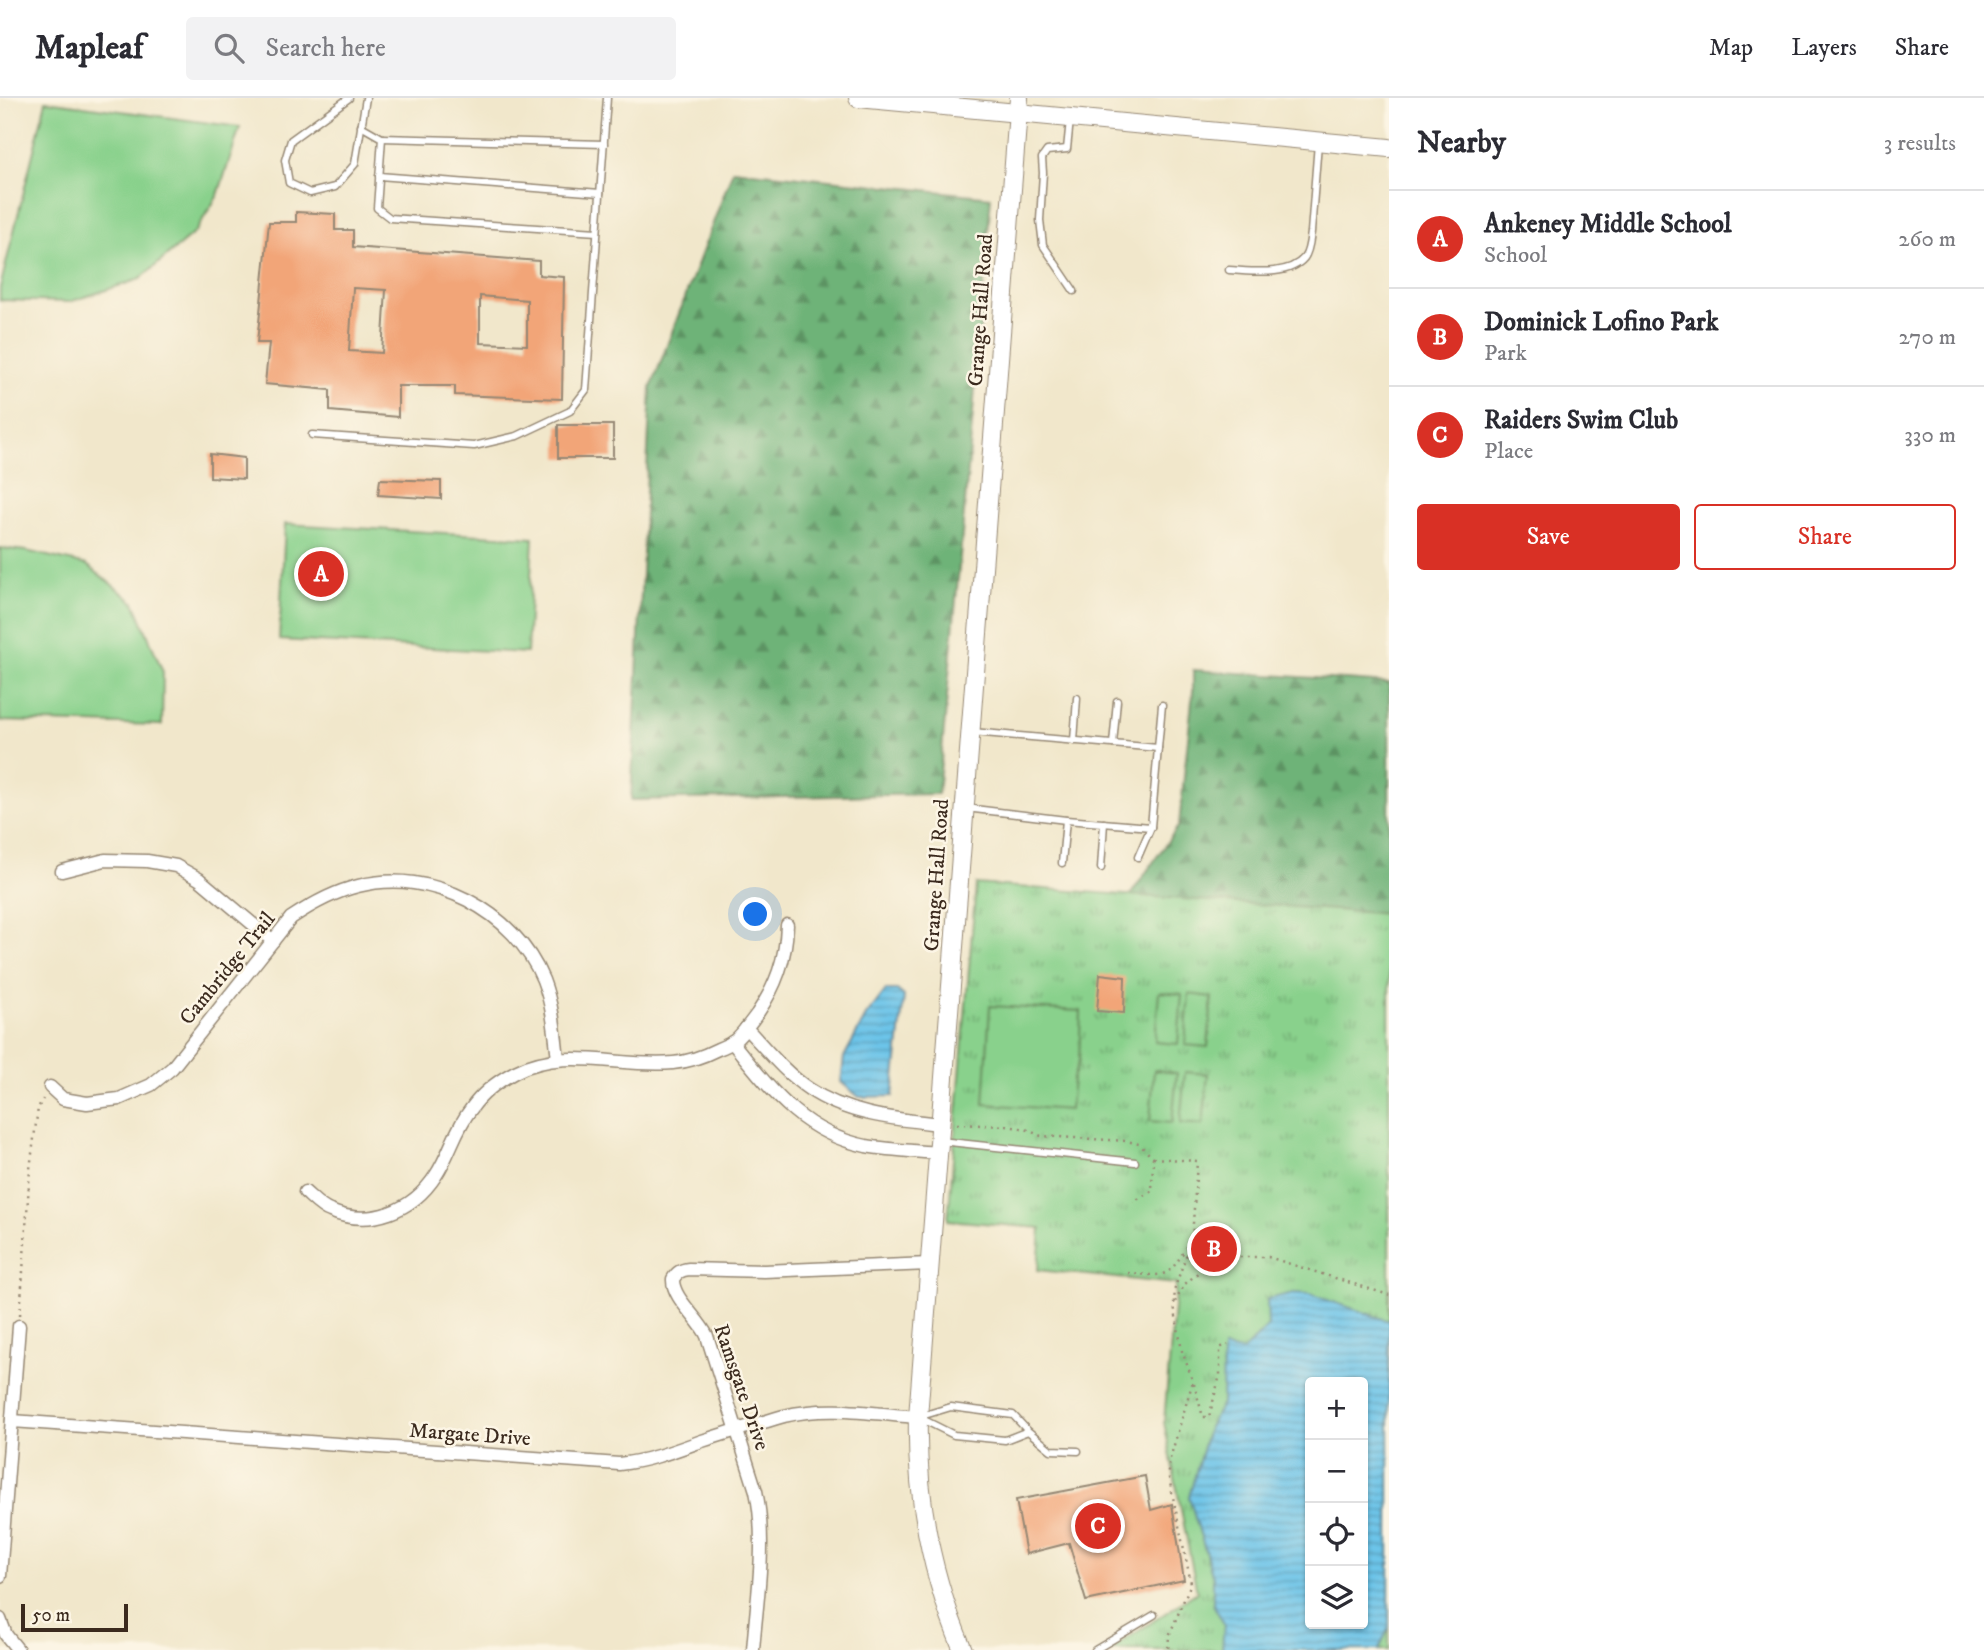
<!DOCTYPE html>
<html lang="en">
<head>
<meta charset="utf-8">
<style>
	:root { --surface:#fff; --page:#f2f2f3; --text:#2b2b33; --muted:#7c7c81; --line:#e1e1e2; --accent:#d93025 }
	body { margin:0; font-family:"IM FELL DW Pica",serif; background:var(--page); color:var(--text) }
	.controls { position:absolute; right:21px; bottom:21px; display:grid; overflow:hidden; border-radius:7px; box-shadow:0 2px 5px #0004 }
	.controls button { width:63px; height:63px; display:grid; place-items:center; padding:0; border:0; border-bottom:2px solid var(--line); background:var(--surface); color:var(--text); font:35px sans-serif }
	.scale { position:absolute; left:21px; bottom:18px; width:107px; box-sizing:border-box; padding-left:7px; border:4px solid #3b2a1e; border-top:0; font-size:19px; line-height:24px; white-space:nowrap; color:#3b2a1e; -webkit-text-stroke:5px #fcf5e5; paint-order:stroke }
	.you { position:absolute; left:756px; top:817px; width:24px; height:24px; margin:-18px; border:5px solid #fff; border-radius:50%; background:#1a73e8; box-shadow:0 0 0 10px #1a73e833 }
	.badge { display:grid; place-items:center; width:46px; height:46px; border-radius:50%; background:var(--accent); color:#fff; font-size:23px; font-weight:700 }
	.pin { position:absolute; translate:-50% -50%; border:4px solid #fff; box-shadow:0 2px 7px #0006 }
	.list { margin:0; padding:0; list-style:none }
	h2 { display:flex; justify-content:space-between; align-items:center; height:91px; margin:0; padding:0 28px; font-size:30px }
	h2 small { font-size:23px; font-weight:400; color:var(--muted) }
	.list li { display:grid; grid-template-columns:46px 1fr auto; gap:21px; align-items:center; box-sizing:border-box; height:98px; padding:0 28px; border-top:2px solid var(--line) }
	.list b { display:block; font-size:26px; white-space:nowrap }
	.list p { margin:0; font-size:23px; white-space:nowrap; color:var(--muted) }
	.list em { font-size:23px; font-style:normal; color:var(--muted) }
	.actions { display:flex; gap:14px; padding:21px 28px }
	.actions a { flex:1; padding:16px 0; border:2px solid var(--accent); border-radius:7px; text-align:center; font-size:24px; color:var(--accent) }
	.actions .main { background:var(--accent); color:#fff }
	.icon { flex:none; width:38px; height:38px; fill:none; stroke:currentColor; stroke-width:2; stroke-linecap:round; stroke-linejoin:round }
	.map { position:relative; flex:none; width:1389px; height:1552px; overflow:hidden }
	header { display:flex; align-items:center; gap:42px; box-sizing:border-box; height:98px; padding:0 35px; background:var(--surface); border-bottom:2px solid var(--line) }
	header strong { font-size:33px }
	nav { display:flex; gap:38px; margin-inline-start:auto; font-size:24px }
	.search { width:490px; height:63px; background:var(--page); display:flex; align-items:center; gap:18px; box-sizing:border-box; padding:0 24px; border-radius:7px; color:var(--muted); font-size:26px }
	main { display:flex }
	aside { flex:1; background:var(--surface) }
	.map>svg:first-child { display:block }
	.forest { fill:url(#forest-firs); stroke:#546e4b; stroke-width:2 }
	.park { fill:url(#park-tufts); stroke:#627e55; stroke-width:2; fill-rule:evenodd }
	.garden { fill:#89d18c; stroke:#627e55; stroke-width:2 }
	.water { fill:url(#water-rules); stroke:#547784; stroke-width:2; fill-rule:evenodd }
	.building { fill:#f2a578; fill-rule:evenodd }
	.lines { fill:none; stroke-linecap:round; stroke-linejoin:round }
	.lane-casing { stroke:#968874; stroke-width:9 }
	.street-casing { stroke:#968874; stroke-width:15 }
	.secondary-casing { stroke:#968874; stroke-width:20 }
	.path { stroke:#968874; stroke-width:2.5; stroke-dasharray:2 5; stroke-linecap:butt }
	.lane { stroke:#fff; stroke-width:6 }
	.street { stroke:#fff; stroke-width:12 }
	.secondary { stroke:#fff; stroke-width:18 }
	.labels { text-anchor:middle; stroke-width:5; stroke-linejoin:round; paint-order:stroke }
	.street-label { font-size:21px; fill:#3b2a1e; stroke:#fcf5e5 }
</style>
</head>
<body>
<header>
<strong>Mapleaf</strong>
<div class="search"><svg class="icon" aria-label="search" viewBox="0 0 24 24"><circle cx="10" cy="10" r="6"/><path d="M15 15l6 6"/></svg>Search here</div>
<nav><a>Map</a><a>Layers</a><a>Share</a></nav>
</header>
<main>
<div class="map">
<svg width="1389" height="1552" viewBox="0 0 1389 1552">
	<defs>
		<pattern id="forest-firs" width="22" height="20" patternUnits="userSpaceOnUse" patternTransform="scale(1.75)"><rect width="22" height="20" fill="#6eb378"/><path d="M5 1l3.5 6h-7zM16 11l3.5 6h-7z" fill="#5c9262"/></pattern>
		<pattern id="park-tufts" width="24" height="20" patternUnits="userSpaceOnUse" patternTransform="scale(1.75)"><rect width="24" height="20" fill="#89d18c"/><path d="M3 7l-1-3M5 7V3M7 7l1-3M15 17l-1-3M17 17v-4M19 17l1-3" fill="none" stroke="#71aa72"/></pattern>
		<pattern id="water-rules" width="6" height="5" patternUnits="userSpaceOnUse" patternTransform="scale(1.75)"><rect width="6" height="5" fill="#6cc4e9"/><path d="M0 2.5h6" fill="none" stroke="#5a9fbc"/></pattern>
	</defs>
	<rect width="100%" height="100%" fill="#fcf5e5"/>
	<filter id="ink" filterUnits="userSpaceOnUse"><feTurbulence type="fractalNoise" baseFrequency=".0143" numOctaves="2"/><feDisplacementMap in="SourceGraphic" scale="14" xChannelSelector="R" yChannelSelector="G"/><feConvolveMatrix kernelMatrix="1 2 1 2 8 2 1 2 1" color-interpolation-filters="sRGB"/></filter>
	<filter id="wash" filterUnits="userSpaceOnUse"><feTurbulence type="fractalNoise" baseFrequency=".00686" numOctaves="4" result="noise"/><feDisplacementMap in="SourceGraphic" scale="28" xChannelSelector="R" yChannelSelector="G"/><feGaussianBlur stdDeviation="1.57" result="paint"/><feColorMatrix in="noise" values="0 0 0 0 0 0 0 0 0 0 0 0 0 0 0 0 0 1.4 0 .05"/><feComposite in="paint" operator="in"/></filter>
	<g filter="url(#wash)">
		<rect width="100%" height="100%" fill="#f1e7cb"/>
		<g class="forest">
			<path d="M733,72L991,99L970,350L938,696L631,702L651,290Z"/>
			<path d="M1193,572L1389,585V1089L1127,802L1179,727L1193,593Z"/>
		</g>
		<path class="park" d="M976,786L1389,816V1552H1110L1197,1494L1164,1324L1176,1186L1038,1172L1041,1130L948,1122ZM1310,1284H1363V1526H1310Z"/>
		<g class="garden">
			<path d="M46,3L240,29L218,97L195,134L140,181L69,204L0,202V190Z"/>
			<path d="M285,426L533,440L527,555L279,542Z"/>
			<path d="M0,450L26,453L87,467L134,504L163,574L162,627L0,623Z"/>
			<path d="M1159,894L1182,896L1178,946L1155,944Z"/>
			<path d="M1189,896L1212,899L1208,949L1185,947Z"/>
			<path d="M990,908L1081,913L1079,963L1073,980L1070,1012L984,1006Z"/>
			<path d="M1154,972L1177,975L1172,1025L1150,1023Z"/>
			<path d="M1185,974L1208,976L1203,1027L1180,1025Z"/>
		</g>
		<g class="water">
			<path d="M886,892H897L904,898L893,998L859,999L841,984L844,959L866,918Z"/>
			<path d="M1294,1195L1310,1196L1389,1223V1529L1379,1552H1222L1224,1526L1213,1506V1479L1189,1399L1208,1331L1222,1305L1223,1250L1243,1253L1268,1228L1267,1201ZM1363,1284V1526H1310V1284Z"/>
		</g>
		<g id="blocks">
			<g class="building">
				<path d="M296,114L335,116V132H353V149L539,163V177L564,179L562,301L455,297V288H398V319L330,313V292L265,286L269,245H257L269,124H296ZM353,190L386,192L382,255L349,253ZM480,198L527,202V247L480,245Z"/>
				<rect x="558" y="327" width="55" height="33"/>
				<path d="M210,356L244,360V381L210,379Z"/>
				<path d="M380,381L441,383V401L378,397Z"/>
				<path d="M1100,876L1125,879L1124,915L1097,913Z"/>
				<path d="M1145,1378L1151,1412L1172,1406L1184,1482L1086,1503L1069,1445L1026,1456L1016,1402Z"/>
			</g>
		</g>
	</g>
	<g filter="url(#ink)">
		<use href="#blocks" fill-opacity="0" stroke="#968874" stroke-width="2"/>
		<g class="lines">
			<defs>
				<g id="lane">
					<path d="M349,0L291,42L285,62L289,85L310,95L335,89L355,66L366,0"/>
					<path d="M1070,22L1067,51L1047,53L1042,60L1043,75L1040,122L1043,147L1074,193"/>
					<path d="M361,28L382,40L377,110L390,120L597,134"/>
					<path d="M382,40L604,46"/>
					<path d="M379,78L600,95"/>
					<path d="M1229,172C1251,173 1288,179 1304,160C1309,154 1310,142 1311,134L1318,45"/>
					<path d="M312,337L474,348L517,338L570,313L586,292L607,0"/>
					<path d="M1074,643L1077,600"/>
					<path d="M1113,646L1117,603"/>
					<path d="M1158,650L1162,607"/>
					<path d="M966,710L1066,722L1151,729L1158,650L972,634"/>
					<path d="M1138,759L1151,729"/>
					<path d="M1062,765L1066,722"/>
					<path d="M1101,770L1104,725"/>
					<path d="M940,1043L1135,1064"/>
					<path d="M1028,1333L1005,1342L954,1337L918,1319L951,1309L1013,1317L1028,1333L1051,1352L1078,1353"/>
					<path d="M1095,1552L1154,1517"/>
				</g>
				<g id="street">
					<path d="M62,773L105,762L147,763L176,768L199,781L273,843"/>
					<path d="M746,930C766,951 785,975 809,991C847,1017 895,1021 940,1026"/>
					<path d="M732,944C771,992 802,1035 866,1048C889,1052 914,1053 937,1055"/>
					<path d="M50,989L63,1001L87,1005L119,1001L151,987L172,970L291,820C312,806 333,794 358,788C431,769 515,813 543,882C553,908 555,934 558,961"/>
					<path d="M305,1094C312,1100 321,1110 330,1113C370,1130 413,1113 436,1077C450,1056 455,1031 471,1011C482,995 498,983 515,974C565,948 620,970 673,965C689,964 704,958 718,951C723,949 728,947 733,944C742,937 750,925 757,916C776,888 786,861 787,827"/>
					<path d="M12,1323L619,1366C648,1363 674,1353 702,1343C729,1334 757,1326 784,1318C827,1307 875,1316 918,1319"/>
					<path d="M0,1478L19,1228"/>
					<path d="M0,1521L6,1537L18,1552"/>
					<path d="M753,1552C757,1499 767,1445 756,1393L707,1238C699,1220 672,1200 673,1181C677,1174 681,1172 689,1171L764,1173L929,1166"/>
				</g>
				<g id="secondary">
					<path d="M858,0L1389,50"/>
					<path d="M963,1552C931,1477 916,1400 918,1319L1019,0"/>
				</g>
			</defs>
			<use href="#lane" class="lane-casing"/>
			<use href="#street" class="street-casing"/>
			<use href="#secondary" class="secondary-casing"/>
			<g class="path">
				<path d="M957,1026L1007,1028L1026,1031L1041,1038L1127,1043L1139,1046L1153,1060L1152,1093L1133,1104"/>
				<path d="M1153,1060L1197,1063L1192,1141"/>
				<path d="M1128,1175C1174,1180 1167,1178 1192,1141L1175,1189L1174,1207L1182,1253L1193,1283L1169,1364V1380L1191,1485L1169,1538L1168,1552"/>
				<path d="M1175,1204L1185,1186L1208,1166L1230,1159H1268L1389,1197"/>
				<path d="M20,1217L30,1071L38,1010L43,1001"/>
				<path d="M1194,1286L1203,1319H1209L1220,1277V1250L1228,1246"/>
			</g>
			<use href="#lane" class="lane"/>
			<use href="#street" class="street"/>
			<use href="#secondary" class="secondary"/>
		</g>
	</g>
	<g class="labels">
		<g class="street-label">
			<text transform="translate(980 212) rotate(-86)" y="7">Grange Hall Road</text>
			<text transform="translate(936 777) rotate(-86)" y="7">Grange Hall Road</text>
			<text transform="translate(227 870) rotate(-51)" y="7">Cambridge Trail</text>
			<text transform="translate(742 1289) rotate(71)" y="7">Ramsgate Drive</text>
			<text transform="translate(470 1336) rotate(4)" y="7">Margate Drive</text>
		</g>
	</g>
</svg>
<div class="controls">
<button>+</button>
<button>−</button>
<button><svg class="icon" aria-label="locate" viewBox="0 0 24 24"><circle cx="12" cy="12" r="6"/><path d="M12 2v4M12 18v4M2 12h4M18 12h4"/></svg></button>
<button><svg class="icon" aria-label="layers" viewBox="0 0 24 24"><path d="M12 4l9 5-9 5-9-5zM3 14l9 5 9-5"/></svg></button>
</div>
<div class="scale">50 m</div>
<div class="you"></div>
<div class="pin badge" style="left:321px;top:476px">A</div>
<div class="pin badge" style="left:1214px;top:1151px">B</div>
<div class="pin badge" style="left:1098px;top:1428px">C</div>
</div>
<aside>
<h2>Nearby<small>3 results</small></h2>
<ul class="list">
<li><span class="badge">A</span><div><b>Ankeney Middle School</b><p>School</p></div><em>260 m</em></li>
<li><span class="badge">B</span><div><b>Dominick Lofino Park</b><p>Park</p></div><em>270 m</em></li>
<li><span class="badge">C</span><div><b>Raiders Swim Club</b><p>Place</p></div><em>330 m</em></li>
</ul>
<div class="actions"><a class="main">Save</a><a>Share</a></div>
</aside>
</main>
</body>
</html>
